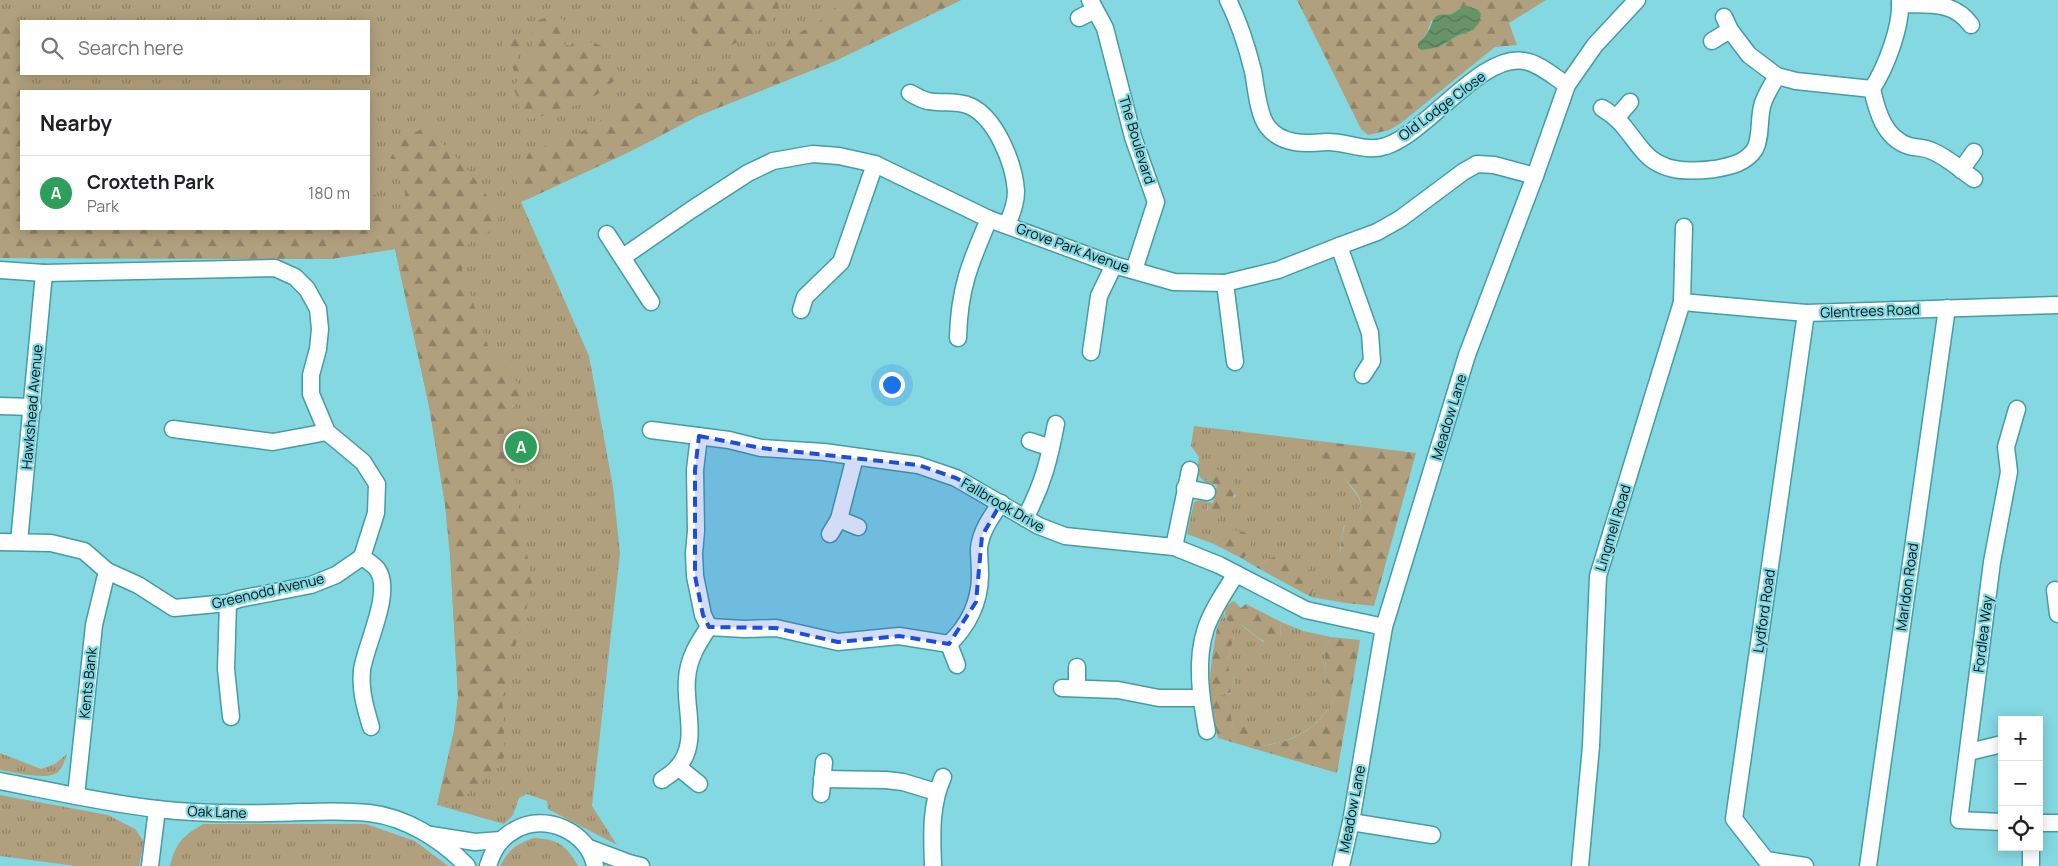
<!DOCTYPE html>
<html lang="en">
<head>
<meta charset="utf-8">
<style>
	:root { --surface:#fff; --page:#f6f6f6; --text:#202124; --muted:#757577; --line:#e0e0e0; --accent:#cc3d3c }
	body { margin:0; font-family:Manrope,sans-serif; background:var(--page); color:var(--text) }
	.controls { position:absolute; right:15px; bottom:15px; display:grid; overflow:hidden; border-radius:0px; box-shadow:0 2px 12px #0003 }
	.controls button { width:45px; height:45px; display:grid; place-items:center; padding:0; border:0; border-bottom:1px solid var(--line); background:var(--surface); color:var(--text); font:25px sans-serif }
	.you { position:absolute; left:891px; top:384px; width:18px; height:18px; margin:-12px; border:4px solid #fff; border-radius:50%; background:#1a73e8; box-shadow:0 0 0 8px #1a73e833 }
	.badge { display:grid; place-items:center; width:32px; height:32px; border-radius:50%; background:var(--accent); color:#fff; font-size:16px; font-weight:700 }
	.pin { position:absolute; translate:-50% -50%; border:2px solid #fff; box-shadow:0 1px 5px #0006 }
	.list { margin:0; padding:0; list-style:none }
	h2 { display:flex; justify-content:space-between; align-items:center; height:65px; margin:0; padding:0 20px; font-size:21px }
	h2 small { font-size:16px; font-weight:400; color:var(--muted) }
	.list li { display:grid; grid-template-columns:32px 1fr auto; gap:15px; align-items:center; box-sizing:border-box; height:75px; padding:0 20px; border-top:1px solid var(--line) }
	.list b { display:block; font-size:19px; white-space:nowrap }
	.list p { margin:0; font-size:16px; white-space:nowrap; color:var(--muted) }
	.list em { font-size:16px; font-style:normal; color:var(--muted) }
	.icon { flex:none; width:28px; height:28px; fill:none; stroke:currentColor; stroke-width:2; stroke-linecap:round; stroke-linejoin:round }
	.map { position:relative; flex:none; width:2058px; height:866px; overflow:hidden }
	.search { position:absolute; background:var(--surface); box-shadow:0 2px 12px #0003; left:20px; top:20px; width:350px; height:55px; display:flex; align-items:center; gap:12px; box-sizing:border-box; padding:0 18px; border-radius:0px; color:var(--muted); font-size:19px }
	.panel { position:absolute; background:var(--surface); box-shadow:0 2px 12px #0003; left:20px; top:90px; width:350px; height:140px; border-radius:0px }
	.map>svg:first-child { display:block }
	.grass { fill:url(#grass-tufts); fill-rule:evenodd }
	.forest { fill:url(#forest-firs); fill-rule:evenodd }
	.water { fill:url(#water-waves) }
	.lines { fill:none; stroke-linecap:round; stroke-linejoin:round }
	.minor-casing { stroke:#459ca5; stroke-width:19 }
	.minor { stroke:#fff; stroke-width:16 }
	.marked { fill:#1d4ed8; fill-opacity:0.2; stroke:#1d4ed8; stroke-width:4; stroke-dasharray:10 6; stroke-linejoin:round }
	.labels { text-anchor:middle; stroke-width:4.5; stroke-linejoin:round; paint-order:stroke }
	.street-label { font-size:14px; fill:#001215; stroke:#84d8e2 }
</style>
</head>
<body>
<div class="map">
<svg width="2058" height="866" viewBox="0 0 2058 866">
	<defs>
		<pattern id="grass-tufts" width="24" height="20" patternUnits="userSpaceOnUse" patternTransform="scale(1.25)"><rect width="24" height="20" fill="#b1a07d"/><path d="M3 7l-1-3M5 7V3M7 7l1-3M15 17l-1-3M17 17v-4M19 17l1-3" fill="none" stroke="#8e8165"/></pattern>
		<pattern id="forest-firs" width="22" height="20" patternUnits="userSpaceOnUse" patternTransform="scale(1.25)"><rect width="22" height="20" fill="#b1a07d"/><path d="M5 1l3.5 6h-7zM16 11l3.5 6h-7z" fill="#8e8165"/></pattern>
		<pattern id="water-waves" width="16" height="10" patternUnits="userSpaceOnUse" patternTransform="scale(1.25)"><rect width="16" height="10" fill="#669367"/><path d="M0 5q4-4 8 0t8 0" fill="none" stroke="#527754"/></pattern>
	</defs>
	<rect width="100%" height="100%" fill="#84d8e2"/>
	<g class="grass">
		<path d="M0,0H961L835,61L698,116L631,151L521,202L589,356L613,487L620,553L592,806L617,845L548,809L547,801L527,794L519,798L513,815L504,824L437,805L454,731L458,697L450,554L445,504L429,406L395,249L331,259L0,258ZM21,21H369V74H21ZM21,91H369V229H21Z"/>
		<path d="M1194,426L1319,441L1321,452L1341,474L1359,498L1361,504L1359,509L1344,526L1340,549V590L1346,603L1311,597L1313,591L1268,559L1256,567L1243,559L1247,556L1223,535L1214,544L1187,534L1194,502L1200,500L1208,502L1207,511L1236,496L1215,470L1210,473L1206,482C1196,477 1198,467 1199,457L1191,446Z"/>
		<path d="M1224,613L1225,618L1236,621L1263,642L1280,638L1281,622L1303,631L1331,637L1324,649L1327,682L1335,698C1318,729 1295,741 1261,746L1250,734L1234,725L1231,719V710L1219,694H1230L1235,682C1223,668 1229,652 1234,637L1223,626L1217,628Z"/>
		<path d="M0,753L41,769L55,764L67,754C65,760 63,767 58,772C49,781 13,772 0,770Z"/>
		<path d="M0,795L108,815L135,829L144,842L139,866H76L0,856Z"/>
		<path d="M203,824H366L415,841L448,866H170C176,842 183,836 203,824Z"/>
		<path d="M534,838C558,839 566,845 578,866H500C509,849 516,844 534,838Z"/>
	</g>
	<g class="forest">
		<path d="M669,0H777L779,8L770,23L736,43L712,55L695,37L682,16Z"/>
		<path d="M844,0H961L835,61L698,116L631,151L526,200L515,179L530,151L578,134L621,108L660,97L739,62L762,60L782,42L817,23Z"/>
		<path d="M1297,0H1546L1509,23L1517,45L1495,47L1401,123L1389,130L1368,135L1361,129ZM1461,8L1473,30L1457,36L1439,47L1421,40L1427,33L1431,21L1450,15Z"/>
		<path d="M0,6L4,10L21,42V74H24L26,91H21V229H369V192C384,198 387,210 392,224L399,222L405,195L404,184L393,175L387,163C399,145 406,134 427,127L468,170L496,208L499,227L476,238L464,247L462,270L489,349L520,386V399L507,416L503,437L516,477L518,503L532,582L525,617L514,649L502,695L505,754L500,766L461,800L437,805L454,731L458,697L450,554L445,504L429,406L395,249L331,259L0,258Z"/>
		<path d="M552,16C564,18 570,23 571,34L566,37L563,44L570,46L575,40L583,39L588,43L592,42L601,46C600,56 602,65 611,71L618,69L619,74C601,102 559,111 529,120L520,112L519,102L514,89L519,74L514,71L502,44L508,39L522,36L524,43L517,48V61L527,69L529,62L535,57C530,44 530,33 538,20Z"/>
		<path d="M1319,441L1416,453L1374,606L1346,603C1344,599 1340,594 1340,589C1337,575 1341,529 1348,517C1351,512 1360,511 1361,504C1362,491 1327,465 1321,453C1320,449 1320,445 1319,441Z"/>
		<path d="M1215,469C1250,477 1232,508 1214,523H1209L1207,519L1208,502L1213,503L1217,485L1206,482L1210,473Z"/>
		<path d="M1234,530L1244,532L1251,537V551L1243,559L1214,544L1223,535Z"/>
		<path d="M1283,554C1305,561 1320,572 1311,597L1256,567L1268,559Z"/>
		<path d="M1234,601L1241,608L1246,604L1281,622L1280,638L1273,644C1256,642 1246,621 1229,622C1222,615 1225,605 1234,601Z"/>
		<path d="M1223,626L1228,628L1234,637C1228,657 1224,665 1235,683L1230,693L1220,695L1231,710V719L1234,725L1240,723L1250,730V734L1257,738L1261,746C1295,742 1318,729 1335,698L1327,682L1324,649L1331,637L1360,640L1337,773L1218,738C1215,724 1211,709 1210,695C1209,672 1213,651 1217,628Z"/>
	</g>
	<path class="water" d="M1468,6L1478,10L1481,14L1479,23L1473,30L1457,36L1439,47L1422,50L1418,48V44C1420,40 1424,38 1426,35C1435,23 1429,12 1450,15L1461,8Z"/>
	<g class="lines">
		<defs>
			<g id="minor">
				<path d="M1090,0L1105,28L1133,137L1156,202L1134,270"/>
				<path d="M1228,0C1239,22 1247,47 1253,71C1256,87 1258,114 1267,126C1281,145 1305,144 1326,142C1346,141 1366,153 1386,146C1427,133 1481,53 1524,61C1539,63 1554,77 1567,85"/>
				<path d="M1900,0C1902,26 1886,67 1872,89C1877,111 1884,138 1909,146C1916,148 1924,147 1932,151C1947,157 1961,170 1974,179"/>
				<path d="M1900,4C1928,5 1953,0 1971,25"/>
				<path d="M1724,17L1730,30L1749,55L1777,76L1796,81L1872,89"/>
				<path d="M1079,18L1095,10"/>
				<path d="M1712,41L1730,30"/>
				<path d="M910,93C916,96 922,100 928,101C942,104 956,100 970,106C996,118 1014,163 1016,191C1016,203 1012,214 1007,224"/>
				<path d="M1602,108C1624,121 1628,134 1644,152C1662,173 1690,172 1715,169C1731,166 1746,163 1755,149C1762,136 1758,117 1763,103C1766,94 1772,85 1777,76"/>
				<path d="M1617,117L1630,102"/>
				<path d="M1961,170L1974,152"/>
				<path d="M607,234L651,302"/>
				<path d="M1339,246L1370,333L1372,361L1363,375"/>
				<path d="M623,257L691,210L748,173L773,161L813,154L839,156L875,164L989,219L1114,265L1174,282L1225,283L1278,270L1339,246L1377,232L1400,219L1463,172L1477,164L1494,165L1535,176"/>
				<path d="M0,270L44,273L275,268L295,277L307,289L318,309L320,329L318,349L311,375V394L327,432L363,462L377,484L376,513L362,557L336,575L311,585L239,599L228,603L174,608L138,585L107,571L84,551L51,543L0,542"/>
				<path d="M1225,283L1235,362"/>
				<path d="M1682,302L1806,313L2058,305"/>
				<path d="M801,310L805,297L841,262L875,164"/>
				<path d="M958,338C959,289 970,263 989,219"/>
				<path d="M1091,352L1099,296L1114,265"/>
				<path d="M0,406L33,407"/>
				<path d="M173,429L273,442L327,432"/>
				<path d="M651,430L729,440L761,448L824,452L918,465L956,478L1039,526L1065,536L1174,547L1219,565L1306,610L1384,627"/>
				<path d="M699,436L695,470L696,531L694,553L695,576L703,615L709,627"/>
				<path d="M1030,441L1051,448"/>
				<path d="M1185,488L1207,492"/>
				<path d="M1025,518C1043,485 1049,460 1056,424"/>
				<path d="M839,519L858,527"/>
				<path d="M830,534L839,519L855,457"/>
				<path d="M19,542L44,273"/>
				<path d="M1174,547L1190,470"/>
				<path d="M362,557C366,560 373,564 377,569C394,591 365,646 362,670C360,690 365,707 371,727"/>
				<path d="M2055,590L2058,614"/>
				<path d="M228,603L226,669L231,717"/>
				<path d="M709,627L744,629L776,628L838,642L899,636L949,644C968,626 980,602 980,575C980,566 979,557 979,548C981,531 991,517 1001,503"/>
				<path d="M949,644L957,665"/>
				<path d="M1062,688L1118,690L1159,698H1201"/>
				<path d="M1077,688V667"/>
				<path d="M1207,731C1201,699 1195,660 1206,628C1213,609 1225,591 1236,574"/>
				<path d="M1969,752L2002,744"/>
				<path d="M678,767L699,784"/>
				<path d="M822,779L886,780L903,782L936,792"/>
				<path d="M662,780C667,776 673,773 677,768C700,744 684,707 687,679C688,659 698,643 709,627"/>
				<path d="M0,781C52,791 104,803 157,809C193,813 230,814 267,813C301,813 335,809 369,813C406,817 442,840 467,866"/>
				<path d="M821,794L824,762"/>
				<path d="M76,796L94,625L107,571"/>
				<path d="M1351,822L1432,835"/>
				<path d="M2002,822L1959,820L1992,562L2009,472L2006,447L2017,409"/>
				<path d="M2039,823H2058"/>
				<path d="M431,835L475,842L501,840"/>
				<path d="M2031,847V866"/>
				<path d="M589,848L629,863L641,866"/>
				<path d="M150,866L157,809"/>
				<path d="M488,866C493,850 500,838 515,830C545,812 589,832 595,866"/>
				<path d="M933,866C932,836 930,806 943,777"/>
				<path d="M1341,866L1351,822L1384,627L1467,355L1535,176L1567,85L1595,45L1637,0"/>
				<path d="M1580,866L1591,746L1598,576L1682,302L1684,227"/>
				<path d="M1805,866L1766,860L1734,819L1806,313"/>
				<path d="M1868,866L1947,308"/>
			</g>
		</defs>
		<use href="#minor" class="minor-casing"/>
		<use href="#minor" class="minor"/>
	</g>
	<path class="marked" d="M699,436L761,448L918,465L956,478L1001,503L982,536L976,602L949,644L899,636L838,642L776,628L709,627L703,615L695,576V470Z"/>
	<g class="labels">
		<g class="street-label">
			<text transform="translate(1442 106) rotate(-37)" y="5">Old Lodge Close</text>
			<text transform="translate(1137 140) rotate(73)" y="5">The Boulevard</text>
			<text transform="translate(1073 248) rotate(20)" y="5">Grove Park Avenue</text>
			<text transform="translate(1870 311) rotate(-2)" y="5">Glentrees Road</text>
			<text transform="translate(32 407) rotate(-85)" y="5">Hawkshead Avenue</text>
			<text transform="translate(1449 417) rotate(-73)" y="5">Meadow Lane</text>
			<text transform="translate(1003 505) rotate(30)" y="5">Fallbrook Drive</text>
			<text transform="translate(1613 528) rotate(-73)" y="5">Lingmell Road</text>
			<text transform="translate(1907 587) rotate(-82)" y="5">Marldon Road</text>
			<text transform="translate(268 591) rotate(-13)" y="5">Greenodd Avenue</text>
			<text transform="translate(1764 611) rotate(-82)" y="5">Lydford Road</text>
			<text transform="translate(1983 634) rotate(-83)" y="5">Fordlea Way</text>
			<text transform="translate(88 683) rotate(-84)" y="5">Kents Bank</text>
			<text transform="translate(1352 809) rotate(-79)" y="5">Meadow Lane</text>
			<text transform="translate(217 812) rotate(2)" y="5">Oak Lane</text>
		</g>
	</g>
</svg>
<div class="controls">
<button>+</button>
<button>−</button>
<button><svg class="icon" aria-label="locate" viewBox="0 0 24 24"><circle cx="12" cy="12" r="6"/><path d="M12 2v4M12 18v4M2 12h4M18 12h4"/></svg></button>
</div>
<div class="you"></div>
<div class="pin badge" style="left:521px;top:447px;background:#2e9e5b">A</div>
<div class="search"><svg class="icon" aria-label="search" viewBox="0 0 24 24"><circle cx="10" cy="10" r="6"/><path d="M15 15l6 6"/></svg>Search here</div>
<section class="panel">
<h2>Nearby<small></small></h2>
<ul class="list">
<li><span class="badge" style="background:#2e9e5b">A</span><div><b>Croxteth Park</b><p>Park</p></div><em>180 m</em></li>
</ul>
</section>
</div>
</body>
</html>
